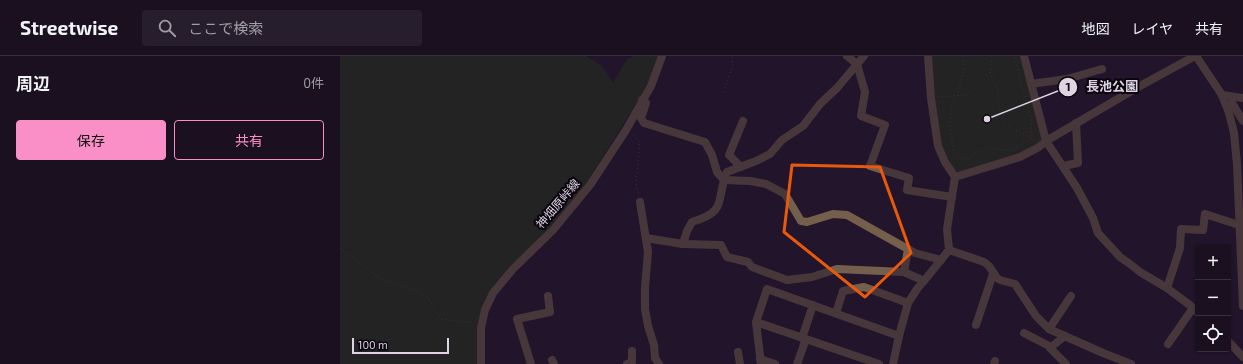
<!DOCTYPE html>
<html lang="ja">
<head>
<meta charset="utf-8">
<style>
	:root { --surface:#1a1020; --page:#271e2d; --text:#f1f3f6; --muted:#9f9da5; --line:#38303e; --accent:#fa8fc7 }
	body { margin:0; font-family:"Exo 2","Noto Sans JP",sans-serif; background:var(--page); color:var(--text) }
	.controls { position:absolute; right:12px; bottom:12px; display:grid; overflow:hidden; border-radius:4px; box-shadow:0 1px 3px #0004 }
	.controls button { width:36px; height:36px; display:grid; place-items:center; padding:0; border:0; border-bottom:1px solid var(--line); background:var(--surface); color:var(--text); font:20px sans-serif }
	.scale { position:absolute; left:12px; bottom:10px; width:97px; box-sizing:border-box; padding-left:4px; border:2px solid #ded4e3; border-top:0; font-size:11px; line-height:14px; white-space:nowrap; color:#ded4e3; -webkit-text-stroke:3px #09040d; paint-order:stroke }
	.list { margin:0; padding:0; list-style:none }
	h2 { display:flex; justify-content:space-between; align-items:center; height:52px; margin:0; padding:0 16px; font-size:17px }
	h2 small { font-size:13px; font-weight:400; color:var(--muted) }
	.actions { display:flex; gap:8px; padding:12px 16px }
	.actions a { flex:1; padding:9px 0; border:1px solid var(--accent); border-radius:4px; text-align:center; font-size:14px; color:var(--accent) }
	.actions .main { background:var(--accent); color:#111 }
	.icon { flex:none; width:22px; height:22px; fill:none; stroke:currentColor; stroke-width:2; stroke-linecap:round; stroke-linejoin:round }
	.map { position:relative; flex:none; width:903px; height:308px; overflow:hidden }
	header { display:flex; align-items:center; gap:24px; box-sizing:border-box; height:56px; padding:0 20px; background:var(--surface); border-bottom:1px solid var(--line) }
	header strong { font-size:19px }
	nav { display:flex; gap:22px; margin-inline-start:auto; font-size:14px }
	.search { width:280px; height:36px; background:var(--page); display:flex; align-items:center; gap:10px; box-sizing:border-box; padding:0 14px; border-radius:4px; color:var(--muted); font-size:15px }
	main { display:flex }
	aside { flex:1; background:var(--surface) }
	.map>svg:first-child { display:block }
	.green { fill:#223318 }
	.lines { fill:none; stroke-linecap:round; stroke-linejoin:round }
	.path { stroke:#5b4e62; stroke-width:1; stroke-dasharray:1 3; stroke-linecap:butt }
	.minor { stroke:#745f4d; stroke-width:8 }
	.marked { fill:none; stroke:#e8590c; stroke-width:3; stroke-linejoin:round }
	.labels { text-anchor:middle; stroke-width:4; stroke-linejoin:round; paint-order:stroke }
	.street-label { font-size:12px; fill:#ded4e3; stroke:#09040d }
	.leader { fill:none; stroke:#ded4e3; stroke-width:1.5 }
	.callout-dot { fill:#ded4e3; stroke:#09040d; stroke-width:1.5 }
	.mark-label { font-size:12px; text-anchor:middle; font-weight:bold; fill:#111 }
	.callout-label { font-size:13px; text-anchor:middle; font-weight:bold; fill:#ded4e3; stroke:#09040d; stroke-width:4; stroke-linejoin:round; paint-order:stroke }
</style>
</head>
<body>
<header>
<strong>Streetwise</strong>
<div class="search"><svg class="icon" aria-label="search" viewBox="0 0 24 24"><circle cx="10" cy="10" r="6"/><path d="M15 15l6 6"/></svg>ここで検索</div>
<nav><a>地図</a><a>レイヤ</a><a>共有</a></nav>
</header>
<main>
<aside>
<h2>周辺<small>0件</small></h2>
<ul class="list">
</ul>
<div class="actions"><a class="main">保存</a><a>共有</a></div>
</aside>
<div class="map">
<svg width="903" height="308" viewBox="0 0 903 308">
	<rect width="100%" height="100%" fill="#23152b"/>
	<g class="green">
		<path d="M0,0H246L262,10L273,27L287,3L294,0H319L316,11L299,43L246,128L144,251L139,308H0Z"/>
		<path d="M591,0H680L702,80L699,89L679,100L622,117L613,113L600,89L594,46Z"/>
	</g>
	<g class="lines">
		<g class="path">
			<path d="M623,0L624,13L617,40C606,54 611,83 615,99L626,104L635,97L648,92L667,94L674,93L692,82L691,63L674,0"/>
			<path d="M650,16L658,35V48L660,60L667,70L695,84"/>
			<path d="M383,36L393,9L392,0"/>
			<path d="M598,41L626,39L633,34L650,16L652,0"/>
			<path d="M293,79L300,86L296,127L299,140"/>
			<path d="M0,192L41,223L80,236L88,242L101,263L134,267"/>
		</g>
		<g class="minor">
			<path d="M507,0L517,8L525,36L521,60L545,69L530,110L569,122L567,134L612,141"/>
			<path d="M684,0L706,85L737,132L753,162L758,177L780,201L790,208L800,216L827,232L851,250L858,257"/>
			<path d="M856,0L882,39L889,57L894,77L897,108L903,250"/>
			<path d="M691,28L727,23L762,13"/>
			<path d="M882,39L903,42"/>
			<path d="M302,44L306,47L301,62L304,67L365,86L372,99L377,116L384,124L410,125L426,128L445,138L461,165L467,166L493,158L507,159L575,197L601,204"/>
			<path d="M892,47L903,65"/>
			<path d="M723,110L738,107L736,67"/>
			<path d="M401,111L389,99L403,65"/>
			<path d="M615,121L680,101L699,91L706,85L800,30L855,0"/>
			<path d="M300,146L308,196L305,231V253L308,270L314,289L315,302L319,308"/>
			<path d="M306,182L343,188L381,189L387,201L408,206L412,211L447,224L472,221L497,213L564,216L584,225"/>
			<path d="M343,188L347,175L352,166C389,155 375,144 387,116L416,105L430,98L442,84L463,70L480,48L497,32L524,0"/>
			<path d="M609,194L644,206L649,210L657,222L660,224L675,228L696,260L709,273L763,297L791,308"/>
			<path d="M564,216L568,193"/>
			<path d="M827,232L840,192L841,173L863,174L865,158L899,169"/>
			<path d="M496,257L503,235L524,231L568,247"/>
			<path d="M416,266L539,308"/>
			<path d="M636,269L653,218"/>
			<path d="M709,273L731,240"/>
			<path d="M684,277L711,291"/>
			<path d="M725,280L710,292L726,308"/>
			<path d="M462,282L473,249"/>
			<path d="M888,285L903,301"/>
			<path d="M828,288L853,252"/>
			<path d="M398,296L400,308"/>
			<path d="M420,303L435,308"/>
			<path d="M212,304L214,308"/>
			<path d="M141,308V272L145,254L153,237L173,213L213,174L250,129L286,74L311,30L322,0"/>
			<path d="M191,308L177,263L210,256L208,240"/>
			<path d="M287,308L292,306V295"/>
			<path d="M421,308L416,266L427,233L559,280"/>
			<path d="M457,308L466,283"/>
			<path d="M553,308L559,280L568,247L577,233L588,220L609,194L607,173L615,121L605,106L598,90L591,42L588,0"/>
			<path d="M654,308L655,305"/>
		</g>
	</g>
	<path d="M0 0H903V308H0ZM452,109L540,111L571,197L525,241L444,176Z" fill="#23152b" fill-opacity=".55" fill-rule="evenodd"/>
	<path class="marked" d="M452,109L540,111L571,197L525,241L444,176Z"/>
	<g class="labels">
		<g class="street-label">
			<text transform="translate(218 148) rotate(-50)" y="4">神畑原峠線</text>
		</g>
	</g>
	<path class="leader" d="M647 63L728 31"/>
	<g class="callout-dot">
		<circle cx="647" cy="63" r="4"/>
		<circle cx="728" cy="31" r="10"/>
	</g>
	<g class="mark-label">
		<text x="728" y="35">1</text>
	</g>
	<g class="callout-label">
		<text x="772" y="35">長池公園</text>
	</g>
</svg>
<div class="controls">
<button>+</button>
<button>−</button>
<button><svg class="icon" aria-label="locate" viewBox="0 0 24 24"><circle cx="12" cy="12" r="6"/><path d="M12 2v4M12 18v4M2 12h4M18 12h4"/></svg></button>
</div>
<div class="scale">100 m</div>
</div>
</main>
</body>
</html>
